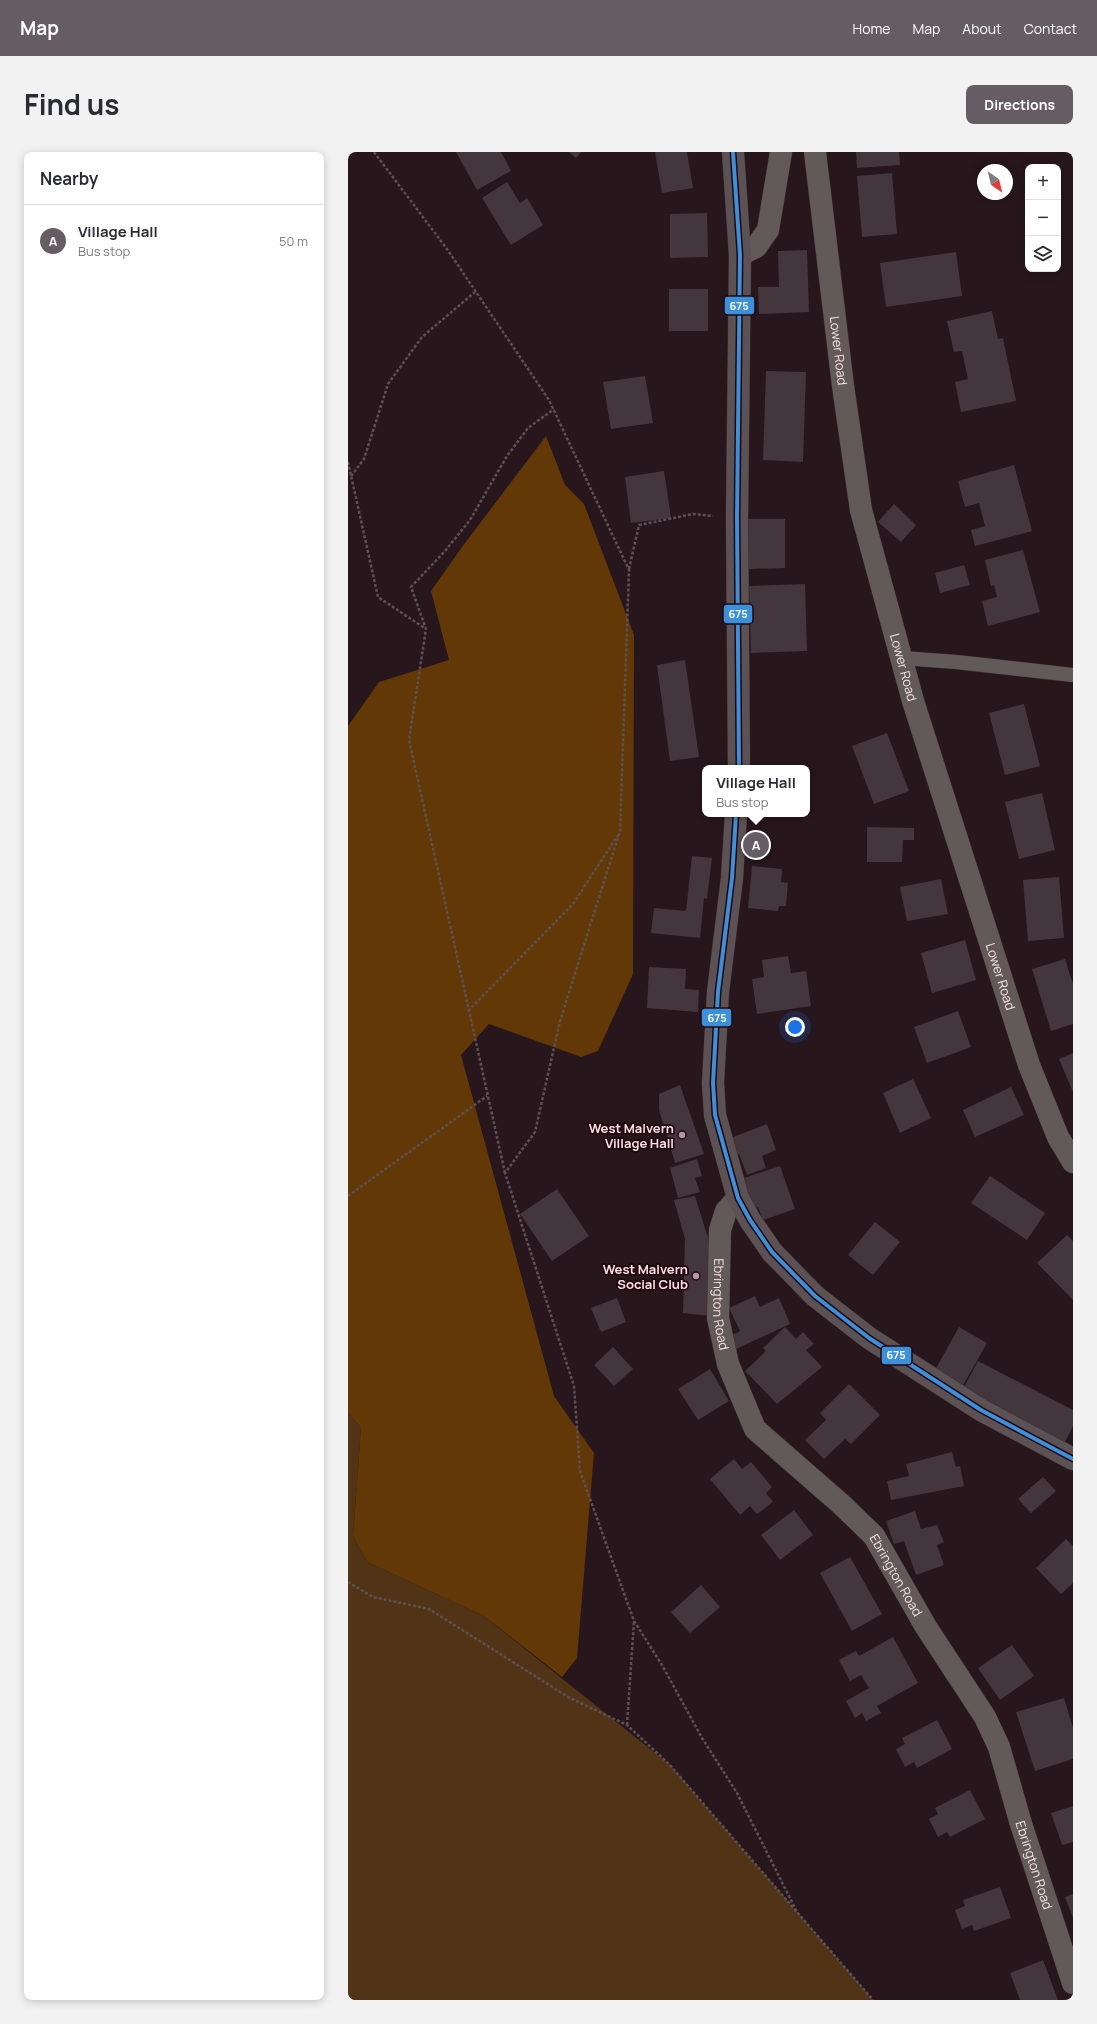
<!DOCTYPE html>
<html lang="en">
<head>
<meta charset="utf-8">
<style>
	:root { --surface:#fff; --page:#f2f2f3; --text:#2b2b33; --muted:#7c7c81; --line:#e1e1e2; --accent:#665d64 }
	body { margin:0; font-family:Manrope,sans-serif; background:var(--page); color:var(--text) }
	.controls { position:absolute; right:12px; top:12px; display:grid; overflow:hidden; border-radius:8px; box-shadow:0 2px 10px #0003 }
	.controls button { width:36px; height:36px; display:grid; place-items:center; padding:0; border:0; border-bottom:1px solid var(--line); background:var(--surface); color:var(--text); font:20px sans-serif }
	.compass { position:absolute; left:629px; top:12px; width:36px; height:36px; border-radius:50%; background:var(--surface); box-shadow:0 2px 10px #0003; rotate:146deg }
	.you { position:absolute; left:447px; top:875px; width:14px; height:14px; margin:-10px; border:3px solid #fff; border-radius:50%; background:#1a73e8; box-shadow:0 0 0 6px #1a73e833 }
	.badge { display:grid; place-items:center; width:26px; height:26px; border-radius:50%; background:var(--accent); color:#fff; font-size:13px; font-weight:700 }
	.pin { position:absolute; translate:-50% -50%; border:2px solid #fff; box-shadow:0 1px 4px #0006 }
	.popup { position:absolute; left:354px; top:613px; width:108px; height:52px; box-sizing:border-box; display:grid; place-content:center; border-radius:8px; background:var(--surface); filter:drop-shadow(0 1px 3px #0005); font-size:13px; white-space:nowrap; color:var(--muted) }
	.popup b { font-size:15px; color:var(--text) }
	.popup::after { content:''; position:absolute; left:50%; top:100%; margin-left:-8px; border:8px solid transparent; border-top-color:var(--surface) }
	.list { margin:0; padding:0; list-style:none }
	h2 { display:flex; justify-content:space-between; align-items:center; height:52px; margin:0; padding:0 16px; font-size:17px }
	h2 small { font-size:13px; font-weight:400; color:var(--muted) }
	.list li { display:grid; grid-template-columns:26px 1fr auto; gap:12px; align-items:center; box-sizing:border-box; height:72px; padding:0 16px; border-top:1px solid var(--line) }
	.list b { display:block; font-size:15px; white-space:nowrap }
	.list p { margin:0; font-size:13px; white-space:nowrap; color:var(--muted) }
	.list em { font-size:13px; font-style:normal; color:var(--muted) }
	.icon { flex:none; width:22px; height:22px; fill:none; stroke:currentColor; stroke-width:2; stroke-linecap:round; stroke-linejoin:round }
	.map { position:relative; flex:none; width:725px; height:1848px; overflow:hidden; border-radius:8px }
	header { display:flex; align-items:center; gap:24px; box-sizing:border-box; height:56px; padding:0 20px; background:var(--accent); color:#fff }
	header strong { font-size:19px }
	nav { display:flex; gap:22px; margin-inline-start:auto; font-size:14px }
	.intro { display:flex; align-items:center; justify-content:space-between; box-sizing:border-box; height:96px; padding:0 24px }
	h1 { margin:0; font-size:28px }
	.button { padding:10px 18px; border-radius:8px; background:var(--accent); color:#fff; font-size:14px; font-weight:700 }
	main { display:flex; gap:24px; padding:0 24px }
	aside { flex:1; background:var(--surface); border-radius:8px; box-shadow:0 2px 10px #0003 }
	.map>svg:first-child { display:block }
	.green { fill:#513316 }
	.forest { fill:#623807 }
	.building { fill:#43363d }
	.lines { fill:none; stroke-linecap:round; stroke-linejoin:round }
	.lane-casing { stroke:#3e3035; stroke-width:15 }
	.street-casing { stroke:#3e3035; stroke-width:23 }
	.secondary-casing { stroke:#3e3035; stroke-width:23 }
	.path { stroke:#5b5153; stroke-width:2.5; stroke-dasharray:3 2; stroke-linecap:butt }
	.lane { stroke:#625a59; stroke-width:14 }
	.street { stroke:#625a59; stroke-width:22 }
	.secondary { stroke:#5d5253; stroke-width:22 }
	.bus-1-casing { stroke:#230710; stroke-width:7 }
	.bus-1 { stroke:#3a90db; stroke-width:4 }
	.poi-dot { fill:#ae9a9f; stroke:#230710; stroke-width:1.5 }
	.labels { text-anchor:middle; stroke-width:3.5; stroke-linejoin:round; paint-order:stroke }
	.street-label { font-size:13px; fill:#f7e1e6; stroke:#230710 }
	.poi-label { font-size:13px; font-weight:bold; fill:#f7e1e6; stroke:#230710; text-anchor:end }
	.line-badge { stroke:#230710; stroke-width:1.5 }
	.badge-label { font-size:11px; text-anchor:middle; font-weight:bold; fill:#fff }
</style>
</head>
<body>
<header>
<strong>Map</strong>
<nav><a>Home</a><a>Map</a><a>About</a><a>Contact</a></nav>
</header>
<div class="intro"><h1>Find us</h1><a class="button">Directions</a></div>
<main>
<aside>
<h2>Nearby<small></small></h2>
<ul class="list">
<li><span class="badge">A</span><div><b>Village Hall</b><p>Bus stop</p></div><em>50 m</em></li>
</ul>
</aside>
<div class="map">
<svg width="725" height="1848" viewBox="0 0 725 1848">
	<rect width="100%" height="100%" fill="#27161c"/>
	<path class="green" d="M0,1260L13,1276L5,1384L19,1410L136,1464L321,1612L525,1848H0Z"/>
	<path class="forest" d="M198,284L217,333L236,352L286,483L285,822L250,899L233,905L141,872L113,903L206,1244L246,1301L229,1506L214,1525L136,1464L19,1410L5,1384L13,1276L0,1260V574L31,530L101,508L83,439L114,395Z"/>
	<g class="building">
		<path d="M108,0H153L163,19L129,38Z"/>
		<path d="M221,0H233L228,6Z"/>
		<path d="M307,0H339L345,36L314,41Z"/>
		<path d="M508,0H551L552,13L509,16Z"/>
		<path d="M544,21L549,82L514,85L509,24Z"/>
		<path d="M159,30L172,51L179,46L195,73L163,93L134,46Z"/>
		<path d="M359,61L360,105L322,106V62Z"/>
		<path d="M459,98L461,160L411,162L410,135H431L430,99Z"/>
		<path d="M608,100L614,144L538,155L532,111Z"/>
		<rect x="321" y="137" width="39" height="42"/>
		<path d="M644,159L650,187L655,186L668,249L613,260L607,230L620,227L614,199L606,200L599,169Z"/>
		<path d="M418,219L458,220L455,310L415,308Z"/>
		<path d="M297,224L305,271L263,277L255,230Z"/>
		<path d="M666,313L684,379L627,394L623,378L637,374L631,351L617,355L610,329Z"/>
		<path d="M316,319L323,366L283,371L277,325Z"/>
		<path d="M546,352L568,373L553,390L530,370Z"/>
		<path d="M400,367H437V416L401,417Z"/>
		<path d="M675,398L692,460L640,474L634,449L649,445L646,433L643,434L637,408Z"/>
		<path d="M616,413L622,433L592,441L587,421Z"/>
		<path d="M457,432L459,499L403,501L401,434Z"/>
		<path d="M337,508L351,605L322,609L309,513Z"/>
		<path d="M676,552L692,614L657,623L641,561Z"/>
		<path d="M539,581L561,639L526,652L504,594Z"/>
		<path d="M694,641L707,698L671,707L657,650Z"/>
		<path d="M519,675L566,676V688H555L554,710H519Z"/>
		<path d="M344,704L364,706L359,747L356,746L352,786L303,781L306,756L338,759Z"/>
		<path d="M404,714L434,717L433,730L440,731L438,754H431L430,759L400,756Z"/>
		<path d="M711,725L716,786L680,789L675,728Z"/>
		<path d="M593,727L600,762L559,769L552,735Z"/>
		<path d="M617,788L628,828L584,841L573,801Z"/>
		<path d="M440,804L443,821L458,819L463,854L409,862L404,827L416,825L414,808Z"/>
		<path d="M717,807L725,832V872L703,879L684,817Z"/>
		<path d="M301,815L338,817L337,837L351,838L350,860L299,856Z"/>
		<path d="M610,859L623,895L579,911L566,875Z"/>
		<path d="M725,901V940L711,907Z"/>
		<path d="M565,927L583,966L552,981L535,941Z"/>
		<path d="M332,933L356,1002L327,1011L311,958V942Z"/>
		<path d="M663,935L676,963L627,985L615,958Z"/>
		<path d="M419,972L428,998L414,1004L418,1016L399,1023L391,1002L386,1004L380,987Z"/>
		<path d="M349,1007L354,1024L347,1026L352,1040L330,1046L322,1016Z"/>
		<path d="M432,1014L447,1057L415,1068L410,1055L403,1057L393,1027Z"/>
		<path d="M642,1024L697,1061L679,1088L623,1051Z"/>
		<path d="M209,1037L241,1084L204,1109L172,1062Z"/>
		<path d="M347,1044L360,1086L362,1164L335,1161L337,1087L326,1048Z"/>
		<path d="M527,1070L552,1090L525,1123L500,1103Z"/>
		<path d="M719,1083L725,1089V1148L689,1111Z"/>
		<path d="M407,1144L412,1155L431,1146L442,1172L386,1198L380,1185L392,1179L381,1156Z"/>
		<path d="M269,1146L278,1170L253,1180L243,1156Z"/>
		<path d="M437,1175L448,1187L455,1180L466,1192L458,1198L474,1215L429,1252L397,1219L418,1199L415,1196Z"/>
		<path d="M611,1175L639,1191L614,1235L586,1220Z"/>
		<path d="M265,1195L285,1217L266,1234L246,1213Z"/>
		<path d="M630,1209L725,1258V1274L716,1292L614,1239Z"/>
		<path d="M362,1217L381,1249L350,1268L330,1237Z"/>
		<path d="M501,1232L532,1263L503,1292L497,1287L476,1307L457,1288L478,1268L472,1261Z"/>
		<path d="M604,1300L608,1315L612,1314L616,1334L543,1348L539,1329L561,1324L558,1312Z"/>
		<path d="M386,1307L394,1317L403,1310L424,1335L418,1341L425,1350L409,1362L402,1354L392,1363L362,1327Z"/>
		<path d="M695,1325L708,1339L683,1361L670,1347Z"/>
		<path d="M446,1358L465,1383L432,1408L413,1383Z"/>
		<path d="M567,1359L573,1377L589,1373L596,1390L589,1393L596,1413L568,1423L556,1389L546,1392L538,1369Z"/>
		<path d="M718,1387L725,1394V1431L713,1442L688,1416Z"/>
		<path d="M502,1405L534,1462L504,1479L472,1421Z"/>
		<path d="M353,1433L372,1455L342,1481L323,1460Z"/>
		<path d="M545,1485L570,1531L529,1554L533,1561L518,1569L514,1561L507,1566L498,1549L521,1536L513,1523L502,1529L491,1508L508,1499L511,1504Z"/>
		<path d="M664,1493L686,1524L652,1548L630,1516Z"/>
		<path d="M716,1546L725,1576V1607L687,1619L668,1560Z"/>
		<path d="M589,1568L604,1597L569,1616L566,1610L557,1615L548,1597L557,1592L554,1586Z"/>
		<path d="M622,1638L637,1667L602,1685L599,1680L590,1685L581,1667L590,1662L587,1656Z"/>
		<path d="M725,1654V1690L714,1693L703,1661Z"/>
		<path d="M652,1735L663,1766L626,1779L624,1773L614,1777L607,1758L617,1754L615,1748Z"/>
		<path d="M725,1742V1766L717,1745Z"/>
		<path d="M695,1808L710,1848H672L662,1821Z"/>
	</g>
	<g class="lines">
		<defs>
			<path id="lane" d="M554,506L608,510L725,523"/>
			<g id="street">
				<path id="s1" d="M467,0L495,234L513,358L565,549L681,913L710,985L725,1010"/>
				<path d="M392,103L408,95L420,78L433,0"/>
				<path id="s2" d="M390,1046L378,1059L372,1078L370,1166L380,1212L407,1277L494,1353L526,1384L578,1475L637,1565L651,1595L673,1672L725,1831"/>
			</g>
			<g id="secondary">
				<path d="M385,0L392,103L389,365L391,616"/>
				<path d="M388,662L384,726L370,840L365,931L367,963L390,1046L402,1068L424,1100L467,1144L521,1186L633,1258L725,1307"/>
			</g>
		</defs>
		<use href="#lane" class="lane-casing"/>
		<use href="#street" class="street-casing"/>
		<use href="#secondary" class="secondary-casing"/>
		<g class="path">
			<path d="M26,0L99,97L201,248L281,418L272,679L212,869L187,980L157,1021L226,1234L232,1319L286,1469L314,1513L354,1586L389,1641L449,1760"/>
			<path d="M0,310L30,445L78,477"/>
			<path d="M3,324L16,307L40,232L74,185L127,140"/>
			<path d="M281,417L291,373L345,362L365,364"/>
			<path d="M120,859L225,752L270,683"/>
			<path d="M157,1021L61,588L78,477L63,435L97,399L122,368L159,304L180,276L206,257"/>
			<path d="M0,1044L139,944"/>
			<path d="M0,1430L25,1445L81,1457L220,1545L279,1573L321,1612L525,1848"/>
			<path d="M279,1573L286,1469"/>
		</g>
		<use href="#lane" class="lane"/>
		<use href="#street" class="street"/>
		<use href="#secondary" class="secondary"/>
		<defs>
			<g id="bus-1">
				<path d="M385,0L392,103L389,365L391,616"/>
				<path d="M388,662L384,726L370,840L365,931L367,963L390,1046L402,1068L424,1100L467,1144L521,1186L633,1258L725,1307"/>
			</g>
		</defs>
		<use href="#bus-1" class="bus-1-casing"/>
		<use href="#bus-1" class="bus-1"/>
	</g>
	<g class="poi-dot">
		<circle cx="334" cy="983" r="4"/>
		<circle cx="348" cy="1124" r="4"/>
	</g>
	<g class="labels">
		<g class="street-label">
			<text dy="5" stroke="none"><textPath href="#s1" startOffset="200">Lower Road</textPath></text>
			<text dy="5" stroke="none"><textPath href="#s1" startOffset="524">Lower Road</textPath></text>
			<text dy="5" stroke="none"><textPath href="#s1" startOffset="848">Lower Road</textPath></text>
			<text dy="5" stroke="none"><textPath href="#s2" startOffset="112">Ebrington Road</textPath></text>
			<text dy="5" stroke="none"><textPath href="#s2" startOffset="448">Ebrington Road</textPath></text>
			<text dy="5" stroke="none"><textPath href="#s2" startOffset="772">Ebrington Road</textPath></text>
		</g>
		<g class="poi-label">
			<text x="326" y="981">West Malvern<tspan x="326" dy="15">Village Hall</tspan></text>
			<text x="340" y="1122">West Malvern<tspan x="340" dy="15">Social Club</tspan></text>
		</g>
	</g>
	<g class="line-badge">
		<rect x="376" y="144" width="31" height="19" rx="4" fill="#3a90db"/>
		<rect x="375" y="452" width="30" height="20" rx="4" fill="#3a90db"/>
		<rect x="353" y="856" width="31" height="19" rx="4" fill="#3a90db"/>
		<rect x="533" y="1194" width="31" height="19" rx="4" fill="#3a90db"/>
	</g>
	<g class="badge-label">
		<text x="391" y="158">675</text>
		<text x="390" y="466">675</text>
		<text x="369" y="870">675</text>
		<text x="548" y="1207">675</text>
	</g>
</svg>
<div class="controls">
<button>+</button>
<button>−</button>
<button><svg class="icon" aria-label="layers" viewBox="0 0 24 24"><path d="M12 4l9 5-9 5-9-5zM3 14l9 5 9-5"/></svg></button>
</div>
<svg class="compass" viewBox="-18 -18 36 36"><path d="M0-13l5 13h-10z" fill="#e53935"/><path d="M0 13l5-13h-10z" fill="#7c7c81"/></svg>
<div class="you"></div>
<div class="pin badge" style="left:408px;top:693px">A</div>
<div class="popup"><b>Village Hall</b>Bus stop</div>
</div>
</main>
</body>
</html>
